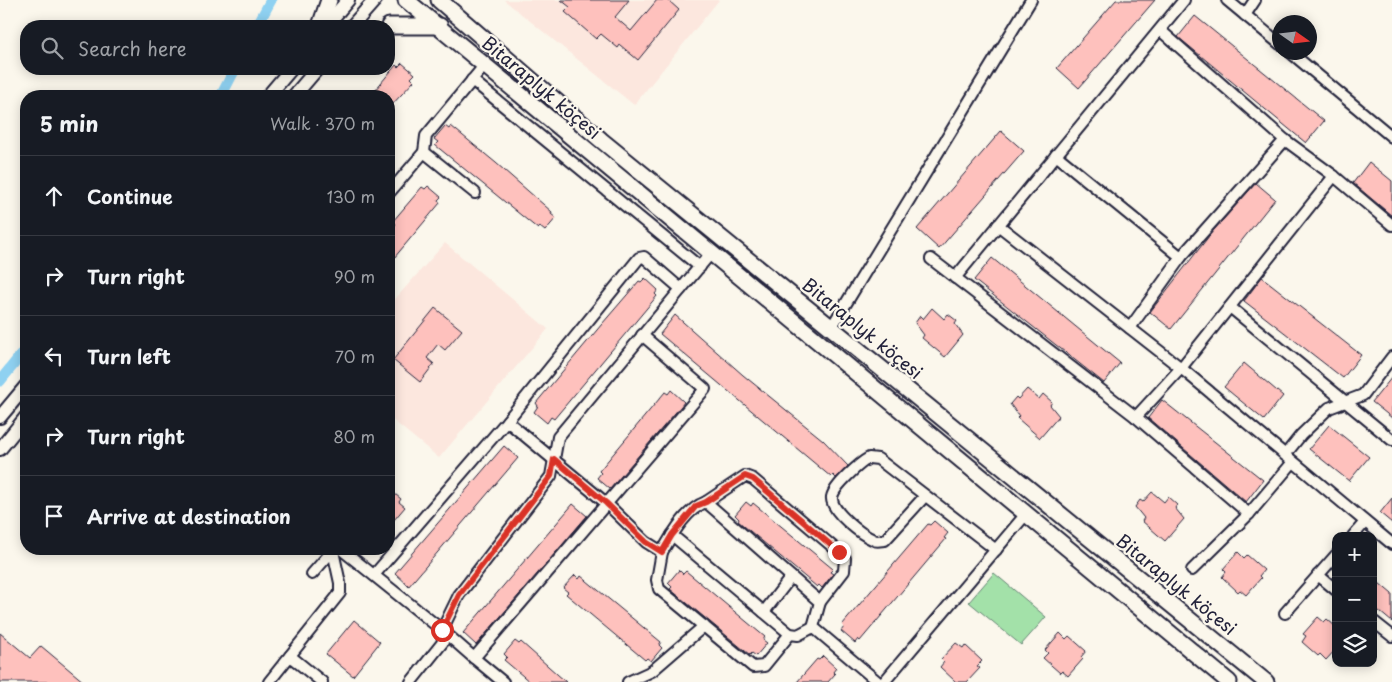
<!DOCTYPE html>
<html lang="en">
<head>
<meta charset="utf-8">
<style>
	:root { --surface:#171b24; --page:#20242c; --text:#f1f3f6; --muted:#9ea1a6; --line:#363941 }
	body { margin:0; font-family:"Playpen Sans",sans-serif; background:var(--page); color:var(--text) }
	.controls { position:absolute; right:15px; bottom:15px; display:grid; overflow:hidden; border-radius:10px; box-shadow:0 2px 12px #0003 }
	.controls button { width:45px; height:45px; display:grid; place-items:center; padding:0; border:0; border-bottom:1px solid var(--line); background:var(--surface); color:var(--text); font:25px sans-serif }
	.compass { position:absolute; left:1272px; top:15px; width:45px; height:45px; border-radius:50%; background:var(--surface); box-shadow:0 2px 12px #0003; rotate:104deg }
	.stop { position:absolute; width:15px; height:15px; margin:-11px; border:4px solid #d93025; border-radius:50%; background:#fff }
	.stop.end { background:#d93025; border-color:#fff; box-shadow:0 1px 5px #0008 }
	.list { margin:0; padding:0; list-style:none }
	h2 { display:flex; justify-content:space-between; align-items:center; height:65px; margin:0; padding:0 20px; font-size:21px }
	h2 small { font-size:16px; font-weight:400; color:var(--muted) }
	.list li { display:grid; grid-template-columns:32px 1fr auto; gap:15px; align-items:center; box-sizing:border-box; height:80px; padding:0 20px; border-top:1px solid var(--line) }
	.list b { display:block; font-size:19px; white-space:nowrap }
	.list em { font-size:16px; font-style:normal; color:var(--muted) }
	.icon { flex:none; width:28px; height:28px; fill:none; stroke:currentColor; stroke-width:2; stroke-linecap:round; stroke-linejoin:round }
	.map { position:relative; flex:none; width:1392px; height:682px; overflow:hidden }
	.search { position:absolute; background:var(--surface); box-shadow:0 2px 12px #0003; left:20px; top:20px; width:375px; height:55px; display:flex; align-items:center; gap:12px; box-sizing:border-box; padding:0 18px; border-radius:20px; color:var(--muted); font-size:19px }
	.panel { position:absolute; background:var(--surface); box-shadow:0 2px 12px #0003; left:20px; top:90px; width:375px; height:465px; border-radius:20px }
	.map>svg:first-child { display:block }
	.built { fill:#fce7de }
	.green { fill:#a3e1a9; stroke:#628272 }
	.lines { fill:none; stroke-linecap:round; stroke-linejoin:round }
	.canal { stroke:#8fd1f1; stroke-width:11 }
	.building { fill:#fec1bd; stroke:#22223b }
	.minor-casing { stroke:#22223b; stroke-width:14 }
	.major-casing { stroke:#22223b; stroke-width:16 }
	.highway-casing { stroke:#22223b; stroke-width:19 }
	.minor { stroke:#fbf7ec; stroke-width:10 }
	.major { stroke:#fbf7ec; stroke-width:12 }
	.highway { stroke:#fbf7ec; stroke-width:15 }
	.route { stroke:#d93025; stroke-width:6 }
	.labels { text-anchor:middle; stroke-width:4.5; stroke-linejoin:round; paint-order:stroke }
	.street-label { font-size:18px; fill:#22223b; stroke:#fbf7ec }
</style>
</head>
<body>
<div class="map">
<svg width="1392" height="682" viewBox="0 0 1392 682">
	<rect width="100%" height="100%" fill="#fbf7ec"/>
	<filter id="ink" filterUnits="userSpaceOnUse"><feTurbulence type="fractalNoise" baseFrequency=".02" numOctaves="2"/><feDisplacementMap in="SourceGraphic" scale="10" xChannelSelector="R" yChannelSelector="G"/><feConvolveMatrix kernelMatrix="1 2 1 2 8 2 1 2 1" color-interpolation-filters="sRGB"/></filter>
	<g filter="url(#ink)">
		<g class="built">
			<path d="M504,0H719L634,105Z"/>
			<path d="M445,243L548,329L439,458L389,417V306Z"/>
		</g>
		<path class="green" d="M994,573L1046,617L1021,645L969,602Z"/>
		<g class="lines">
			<g class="canal">
				<path d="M257,26L271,0"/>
				<path d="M221,96L235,69"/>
				<path d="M0,381L26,349"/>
			</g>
		</g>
		<g class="building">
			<path d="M561,0H629L615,17L631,31L657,0H668L679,10L638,60L620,45L618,48L601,34L596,39L565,12L570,7Z"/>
			<path d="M1116,0H1155L1079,88L1057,68Z"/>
			<path d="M1195,16L1324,121L1306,143L1178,37Z"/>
			<path d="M402,63L415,74L411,78L414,81L389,108V96H370L396,65L398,67Z"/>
			<path d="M445,126L449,129L451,126L496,163L552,212L551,214L556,218L545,231L540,227L538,229L435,145L438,142L434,139Z"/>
			<path d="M1001,131L1024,151L939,249L917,229Z"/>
			<path d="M1369,162L1392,181V216L1353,183Z"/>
			<path d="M1256,183L1275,199L1171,329L1150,312L1213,231Z"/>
			<path d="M428,186L441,197L438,200L440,203L389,264V232L396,224L393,221L422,187L425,189Z"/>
			<path d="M992,258L1120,363L1104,383L974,280Z"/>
			<path d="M1262,277L1361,355L1343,378L1244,301Z"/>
			<path d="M645,278L658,290L655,294L657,296L554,419L551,417L547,423L534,412L538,406L536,403L602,324L639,281L641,282Z"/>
			<path d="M435,308L462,330L445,350L438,344L427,358L434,364L420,382L393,360Z"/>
			<path d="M932,308L944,319L948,314L957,321L955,324L963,335L945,357L922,338L924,335L915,323L920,316L923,319Z"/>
			<path d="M675,315L743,375L823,440L848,466L836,478L833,475L831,477L660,334Z"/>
			<path d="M1244,363L1283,396L1264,420L1224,387Z"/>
			<path d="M1392,377V418L1372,402Z"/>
			<path d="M1027,389L1039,399L1043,394L1052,402L1050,405L1059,416L1040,438L1017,418L1019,416L1010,404L1016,397L1018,399Z"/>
			<path d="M671,390L684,402L681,406L610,489L597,478L601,473L599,471L665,392L668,394Z"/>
			<path d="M1162,400L1263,480L1246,502L1148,418Z"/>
			<path d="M1329,425L1369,457L1349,481L1309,449Z"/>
			<path d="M504,446L518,458L409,586L395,573Z"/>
			<path d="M389,489L401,499L399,502L405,507L394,520L389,516Z"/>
			<path d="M1152,492L1164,502L1168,497L1177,505L1175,508L1184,519L1165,541L1142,521L1144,518L1135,507L1140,500L1143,502Z"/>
			<path d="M1392,498V523L1380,513Z"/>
			<path d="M746,502L751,506L753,503L833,569L830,572L833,574L822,588L819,585L817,587L738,521L739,519L735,515Z"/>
			<path d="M573,504L587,516L476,645L463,633Z"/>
			<path d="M934,521L948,533L944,538L946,539L860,641L858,639L855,643L841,631L844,627L842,625L928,524L930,525Z"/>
			<path d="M1238,552L1244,558L1247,555L1264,570L1259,576L1261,578L1246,595L1240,590L1238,592L1222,577L1226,572L1223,569Z"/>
			<path d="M679,570L683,574L686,571L765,637L763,640L767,643L756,656L752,653L750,655L670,589L672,587L668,583Z"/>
			<path d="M575,575L579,579L581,576L661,642L659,645L662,648L651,661L647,658L645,660L566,594L568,592L563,588Z"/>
			<path d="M1373,578L1392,594V622L1373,606Z"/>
			<path d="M1318,617L1324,622L1327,619L1336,627V649L1326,660L1320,654L1318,656L1302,642L1306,636L1303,634Z"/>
			<path d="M354,620L380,642L353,676L326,654Z"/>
			<path d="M0,633L30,658L41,646L84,682H0Z"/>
			<path d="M1060,633L1066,639L1069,636L1086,651L1081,657L1083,659L1068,676L1062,671L1060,673L1043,658L1048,653L1045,650Z"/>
			<path d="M515,641L519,644L521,642L566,682H530L504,660L507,657L504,654Z"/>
			<path d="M956,643L963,648L965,645L982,661L977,666L980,668L967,682H956L940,667L944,662L941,659Z"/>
			<path d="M823,656L836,668L833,672L835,674L828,682H797L817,659L819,660Z"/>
		</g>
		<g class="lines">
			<defs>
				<g id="minor">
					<path d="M1227,0L1280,44"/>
					<path d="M1245,15L1255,0"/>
					<path d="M1160,30L1285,140L1334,176L1392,225"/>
					<path d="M1290,52L1392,137"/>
					<path d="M472,80L700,267"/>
					<path d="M1056,155L1181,257"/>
					<path d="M389,193L424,152"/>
					<path d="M475,193L424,152L426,136L484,66"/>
					<path d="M998,225L1181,368L1392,544"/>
					<path d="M931,259L1136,417L1249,514"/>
					<path d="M955,278L1184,0"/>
					<path d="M681,289L644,257L639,258L507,421L606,503L646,542L662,552C672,535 686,509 706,502L820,602L813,627L878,682"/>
					<path d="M1230,307L1392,440"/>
					<path d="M831,328L1031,0"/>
					<path d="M1130,328L1181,257L1285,140"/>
					<path d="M1136,417L1181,368L1334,176"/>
					<path d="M1285,455L1301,435L1329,408L1363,395L1392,357"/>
					<path d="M925,496L885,540C882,540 877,542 874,540C862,535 830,511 832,497C834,486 860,463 869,458L878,459L996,550"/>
					<path d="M706,502L745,476L753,479L839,552L845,558L844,571L820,602"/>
					<path d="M672,535L790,634L798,635L813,627"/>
					<path d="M1353,536L1365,522"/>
					<path d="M341,549L442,630L459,595L551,476L558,437L711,253"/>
					<path d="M662,552L657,580L659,589L753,667L764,666L790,634"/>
					<path d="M1192,570L1249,514L1293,462"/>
					<path d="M312,574L334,549"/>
					<path d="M374,575L507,421"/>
					<path d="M1318,575L1336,590"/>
					<path d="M764,612L791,577"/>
					<path d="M1285,613L1336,555"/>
					<path d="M1373,621L1392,636"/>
					<path d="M442,630L474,658L705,389L642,335"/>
					<path d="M290,656L322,682"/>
					<path d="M474,658L503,682"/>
					<path d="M269,682L340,593V583L333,551"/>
					<path d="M411,682L443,642L442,630"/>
					<path d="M628,682L652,671L704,626"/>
					<path d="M884,682L1026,514"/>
				</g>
				<g id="major">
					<path d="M326,26L348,0"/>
					<path d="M352,26L375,0"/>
					<path d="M268,96L291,69"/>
					<path d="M294,96L317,69"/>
					<path d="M0,417L26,386"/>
					<path d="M0,449L26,417"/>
				</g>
				<g id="highway">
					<path d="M406,0L1229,682"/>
					<path d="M439,0L601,140L1266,682"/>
					<path d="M320,26L329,0"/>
					<path d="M389,26H440"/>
				</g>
			</defs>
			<use href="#minor" class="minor-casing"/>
			<use href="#major" class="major-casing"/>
			<use href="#highway" class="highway-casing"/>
			<use href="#minor" class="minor"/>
			<use href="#major" class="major"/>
			<use href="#highway" class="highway"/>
		</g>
	</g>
	<g class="lines" filter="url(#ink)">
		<path class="route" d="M442,630L459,595L551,476L554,459L606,503L646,542L662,552L672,535L696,506L706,502L745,476L753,479L839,552"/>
	</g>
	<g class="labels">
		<g class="street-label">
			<text transform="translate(541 88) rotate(40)" y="6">Bitaraplyk köçesi</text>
			<text transform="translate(862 329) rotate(39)" y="6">Bitaraplyk köçesi</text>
			<text transform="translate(1176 585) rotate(39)" y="6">Bitaraplyk köçesi</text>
		</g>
	</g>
</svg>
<div class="controls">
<button>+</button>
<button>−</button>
<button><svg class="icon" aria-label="layers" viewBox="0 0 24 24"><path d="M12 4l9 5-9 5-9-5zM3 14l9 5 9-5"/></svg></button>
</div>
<svg class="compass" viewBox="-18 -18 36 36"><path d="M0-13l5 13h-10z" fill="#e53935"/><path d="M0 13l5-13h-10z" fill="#9ea1a6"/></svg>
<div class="stop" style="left:442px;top:630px"></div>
<div class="stop end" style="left:839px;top:552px"></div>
<div class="search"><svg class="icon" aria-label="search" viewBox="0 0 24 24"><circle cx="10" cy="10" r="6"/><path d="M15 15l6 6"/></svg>Search here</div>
<section class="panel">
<h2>5 min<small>Walk · 370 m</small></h2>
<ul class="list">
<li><svg class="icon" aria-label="ahead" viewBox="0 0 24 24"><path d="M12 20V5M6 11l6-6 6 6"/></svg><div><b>Continue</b></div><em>130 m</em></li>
<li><svg class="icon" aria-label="right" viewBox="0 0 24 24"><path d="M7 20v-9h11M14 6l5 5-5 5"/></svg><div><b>Turn right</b></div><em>90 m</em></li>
<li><svg class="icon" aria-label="left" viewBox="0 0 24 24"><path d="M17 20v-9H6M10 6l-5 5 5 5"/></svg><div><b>Turn left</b></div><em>70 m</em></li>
<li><svg class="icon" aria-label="right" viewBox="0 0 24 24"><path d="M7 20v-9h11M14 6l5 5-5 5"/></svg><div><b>Turn right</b></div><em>80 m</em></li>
<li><svg class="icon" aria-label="arrive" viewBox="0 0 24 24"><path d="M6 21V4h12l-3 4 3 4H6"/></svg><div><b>Arrive at destination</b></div></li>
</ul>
</section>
</div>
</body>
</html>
